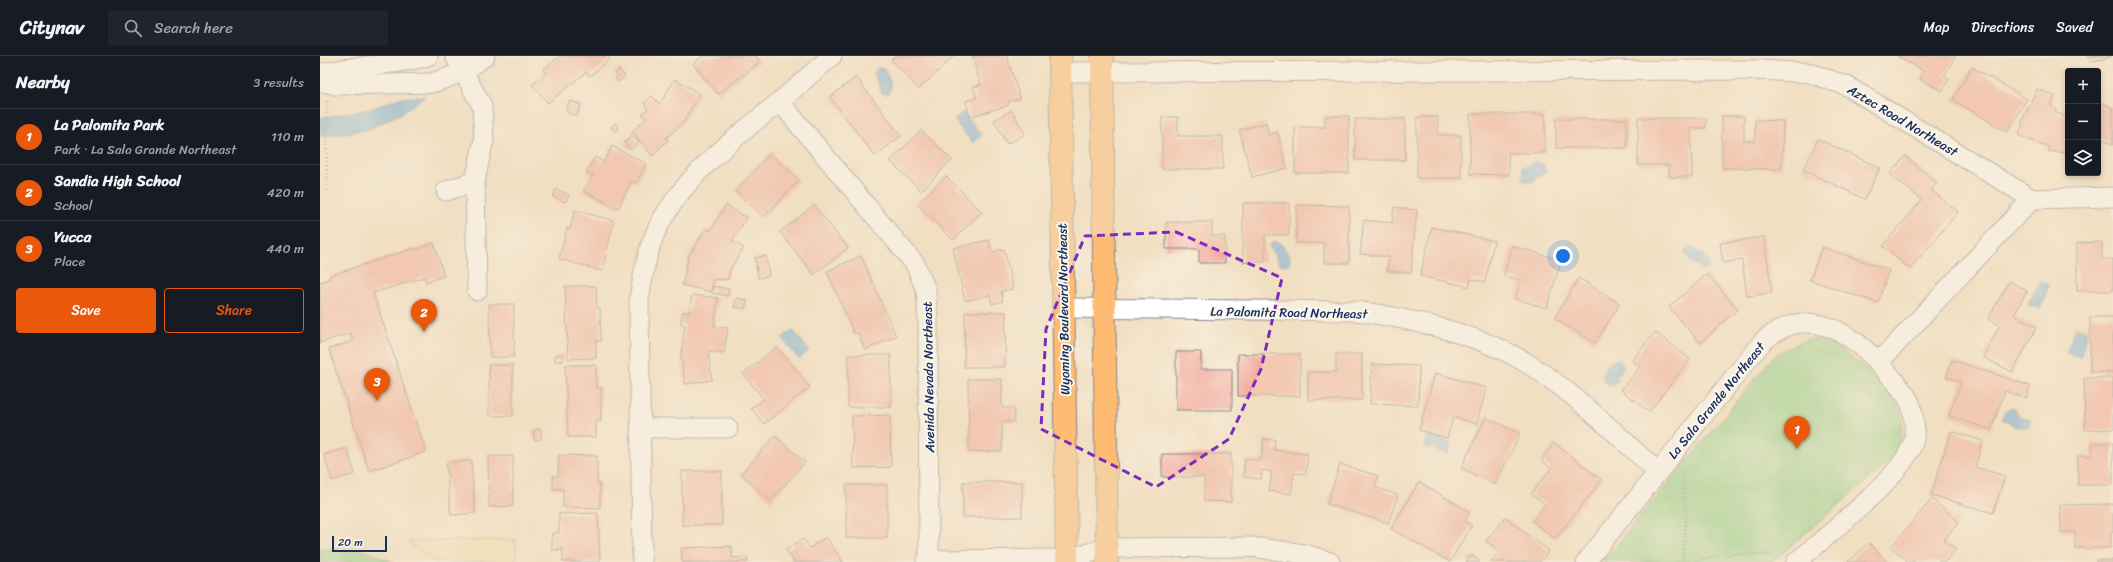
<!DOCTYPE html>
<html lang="en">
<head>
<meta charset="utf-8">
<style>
	:root { --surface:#171b24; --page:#20242c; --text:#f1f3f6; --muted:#9ea1a6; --line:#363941; --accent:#ea580c }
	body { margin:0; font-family:Sriracha,sans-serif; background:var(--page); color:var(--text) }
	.controls { position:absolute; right:12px; top:12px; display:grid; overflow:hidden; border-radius:4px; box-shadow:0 2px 6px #0003 }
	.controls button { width:36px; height:36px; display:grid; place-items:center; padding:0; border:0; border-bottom:1px solid var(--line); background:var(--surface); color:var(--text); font:20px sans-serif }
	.scale { position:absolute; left:12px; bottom:10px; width:55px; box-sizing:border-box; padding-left:4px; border:2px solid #1b2f5e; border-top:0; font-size:11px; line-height:14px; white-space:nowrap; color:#1b2f5e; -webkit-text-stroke:3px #fbf7ec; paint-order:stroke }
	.you { position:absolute; left:1243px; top:200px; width:14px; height:14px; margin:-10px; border:3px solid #fff; border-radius:50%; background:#1a73e8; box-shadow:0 0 0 6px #1a73e833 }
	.badge { display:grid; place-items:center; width:26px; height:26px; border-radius:50%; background:var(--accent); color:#fff; font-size:13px; font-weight:700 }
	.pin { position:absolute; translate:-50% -33px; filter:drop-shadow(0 1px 2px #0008) }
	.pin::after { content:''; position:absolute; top:21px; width:14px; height:12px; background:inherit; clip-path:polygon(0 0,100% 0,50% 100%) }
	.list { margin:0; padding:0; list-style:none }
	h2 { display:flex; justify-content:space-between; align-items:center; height:52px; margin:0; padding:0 16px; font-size:17px }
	h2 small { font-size:13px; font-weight:400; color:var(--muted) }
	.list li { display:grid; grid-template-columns:26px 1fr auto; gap:12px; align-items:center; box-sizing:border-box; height:56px; padding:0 16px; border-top:1px solid var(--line) }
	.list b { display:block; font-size:15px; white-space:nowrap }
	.list p { margin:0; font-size:13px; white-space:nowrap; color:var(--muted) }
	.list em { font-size:13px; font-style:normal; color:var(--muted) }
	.actions { display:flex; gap:8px; padding:12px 16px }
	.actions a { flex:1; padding:9px 0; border:1px solid var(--accent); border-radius:4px; text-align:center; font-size:14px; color:var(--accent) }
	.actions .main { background:var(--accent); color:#fff }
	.icon { flex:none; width:22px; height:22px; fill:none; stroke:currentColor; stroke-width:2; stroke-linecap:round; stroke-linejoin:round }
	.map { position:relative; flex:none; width:1793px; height:506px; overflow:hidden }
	header { display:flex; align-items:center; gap:24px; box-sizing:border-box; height:56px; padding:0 20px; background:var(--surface); border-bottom:1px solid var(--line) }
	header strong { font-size:19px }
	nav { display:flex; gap:22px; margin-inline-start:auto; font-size:14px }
	.search { width:280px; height:36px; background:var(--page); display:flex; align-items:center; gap:10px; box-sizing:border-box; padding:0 14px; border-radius:4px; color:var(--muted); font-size:15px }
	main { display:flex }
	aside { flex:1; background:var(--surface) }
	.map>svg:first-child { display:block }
	.green { fill:#8ed38c; stroke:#548175 }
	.sand { fill:#eeda9e; stroke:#84847e }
	.water { fill:#66aadb; stroke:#406c9c }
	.building { fill:#f3ad9f }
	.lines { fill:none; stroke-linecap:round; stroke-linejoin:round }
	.minor-casing { stroke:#868790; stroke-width:21 }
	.major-casing { stroke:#868790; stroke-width:24 }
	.path { stroke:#868790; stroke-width:2.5; stroke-dasharray:1 3; stroke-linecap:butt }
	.minor { stroke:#fff; stroke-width:19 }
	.major { stroke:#febb71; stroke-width:22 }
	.marked { fill:none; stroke:#7b2cbf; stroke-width:3; stroke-dasharray:8 5; stroke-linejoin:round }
	.labels { text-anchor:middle; stroke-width:4; stroke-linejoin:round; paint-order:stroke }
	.street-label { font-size:13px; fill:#1b2f5e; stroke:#fbf7ec }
</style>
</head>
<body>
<header>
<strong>Citynav</strong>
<div class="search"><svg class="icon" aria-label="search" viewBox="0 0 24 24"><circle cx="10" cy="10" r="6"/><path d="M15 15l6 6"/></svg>Search here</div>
<nav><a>Map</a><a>Directions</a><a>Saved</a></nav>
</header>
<main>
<aside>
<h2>Nearby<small>3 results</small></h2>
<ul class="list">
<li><span class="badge">1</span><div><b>La Palomita Park</b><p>Park · La Sala Grande Northeast</p></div><em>110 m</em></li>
<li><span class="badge">2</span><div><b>Sandia High School</b><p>School</p></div><em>420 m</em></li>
<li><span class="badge">3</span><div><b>Yucca</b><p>Place</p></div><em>440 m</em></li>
</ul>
<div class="actions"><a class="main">Save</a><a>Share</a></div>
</aside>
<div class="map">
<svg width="1793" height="506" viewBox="0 0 1793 506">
	<rect width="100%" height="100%" fill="#fbf7ec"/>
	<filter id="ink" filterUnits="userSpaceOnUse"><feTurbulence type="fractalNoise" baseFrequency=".025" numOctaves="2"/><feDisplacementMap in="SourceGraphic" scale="8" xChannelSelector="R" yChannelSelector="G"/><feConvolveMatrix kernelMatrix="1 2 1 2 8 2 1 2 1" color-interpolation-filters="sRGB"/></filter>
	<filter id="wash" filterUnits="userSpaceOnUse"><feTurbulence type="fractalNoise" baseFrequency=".012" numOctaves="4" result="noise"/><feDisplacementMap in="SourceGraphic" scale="16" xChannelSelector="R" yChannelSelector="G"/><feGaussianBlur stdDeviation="0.9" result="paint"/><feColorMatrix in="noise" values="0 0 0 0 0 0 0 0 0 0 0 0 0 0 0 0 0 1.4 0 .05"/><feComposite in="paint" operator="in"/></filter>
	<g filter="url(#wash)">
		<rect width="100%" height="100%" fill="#f1dfc1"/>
		<g class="green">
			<path d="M1506,283C1529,300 1580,333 1582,365C1583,379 1577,391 1572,403L1452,506H1283L1455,299L1485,284Z"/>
			<path d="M0,492L45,495L73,506H0Z"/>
		</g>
		<path class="sand" d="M196,484V506H113L87,485Z"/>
		<g class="water">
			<path d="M558,12L564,13L569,23L571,33L568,38L562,37L554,17Z"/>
			<path d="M105,40L82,57L46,74L0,80V62L51,53L79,42Z"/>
			<path d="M643,56L662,79L653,87L634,64Z"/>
			<path d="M1215,106L1224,108L1225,117L1217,121L1213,126L1204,125L1202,122L1204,116L1202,112Z"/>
			<path d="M954,185L961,188L970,200L969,207L967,209L959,208L949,190Z"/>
			<path d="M1371,192L1382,198L1390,206L1388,213L1383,214L1370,205L1364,195Z"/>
			<path d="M1721,225L1729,229L1720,253L1707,248Z"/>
			<path d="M1755,271L1768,275L1760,301L1747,297Z"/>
			<path d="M473,274L489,295L479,303L462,282Z"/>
			<path d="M1295,304H1299L1303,310L1301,315L1297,320L1298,325L1293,330C1276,326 1283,309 1295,304Z"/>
			<path d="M1689,353H1694L1699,360L1711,363L1709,371H1697L1682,363L1685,355Z"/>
			<path d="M1108,379L1132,387L1128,398L1104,390Z"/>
		</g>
		<g id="blocks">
			<g class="building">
				<path d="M240,0H287L290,3L270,20L266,16L228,47L212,29L226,17L223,14Z"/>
				<path d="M383,0H436L440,6L398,38L373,8Z"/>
				<path d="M575,0H634L599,33L571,4Z"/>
				<path d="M652,0H687L700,43L688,46L689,49L650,61L646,45L657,42L653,31L661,29Z"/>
				<path d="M1577,0H1634L1635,1L1624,20L1629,23L1622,35L1600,23L1604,15Z"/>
				<path d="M1768,0H1791V1L1770,6Z"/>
				<path d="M1652,11L1707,43L1687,76L1633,44Z"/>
				<path d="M299,13L305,20L298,26L295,23L298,21L295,17Z"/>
				<path d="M536,21L581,80L555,100L510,41Z"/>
				<path d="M355,23L380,38L363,67L346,82L348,84L332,100L312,75L326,63L322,58L328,53L324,47L332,40L340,48Z"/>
				<path d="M1717,33L1735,40L1731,49L1736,54L1735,56L1746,61L1748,56L1746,97L1728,95L1729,91L1698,79L1703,68L1701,67Z"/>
				<path d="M249,45L261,48L257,60L246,56Z"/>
				<path d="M1780,46L1793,52V89L1781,82L1778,89V51Z"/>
				<path d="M692,54L705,78L687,88L674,64Z"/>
				<path d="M1150,58H1225V97H1188L1189,119L1150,118Z"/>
				<path d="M1005,60H1029V117H975V71H1005Z"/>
				<path d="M1402,60H1424V85H1435V64L1463,65L1462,113L1402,112Z"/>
				<path d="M842,61H858V80H903V113H842Z"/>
				<path d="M1097,61H1118V79H1141V122H1097Z"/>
				<path d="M1318,62H1386V72H1371L1372,121H1349V109H1318Z"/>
				<rect x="1035" y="63" width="50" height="41"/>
				<rect x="1236" y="63" width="71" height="29"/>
				<path d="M296,67L299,72L295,76L291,71Z"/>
				<path d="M946,67L949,79L957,76L967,112L932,121L919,74Z"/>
				<path d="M601,74L632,104L601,135L570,105Z"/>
				<path d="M312,79L319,87L311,94L304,87Z"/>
				<path d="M1498,83L1560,112L1545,143L1483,114Z"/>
				<path d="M292,90L326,108L316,127L312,125L298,152L263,135L273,119L266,116L275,101L284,106Z"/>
				<path d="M450,97L479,124L444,161L415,135Z"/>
				<path d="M1585,100L1617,127L1611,134L1638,156L1590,213L1563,190L1602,144L1570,118Z"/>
				<path d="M626,120L662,156L633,184L597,148Z"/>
				<path d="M236,133L249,139L245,146L233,141Z"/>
				<path d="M923,147H969V179H945V206H923Z"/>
				<path d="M406,149L427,162L412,185L424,192L410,213L408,223L393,224L391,236L362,229L369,199L386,173L390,175Z"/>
				<path d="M494,149L528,192L494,219L460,176Z"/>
				<path d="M977,149L1029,150V207H1004V187H976Z"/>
				<path d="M1074,151L1097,154L1091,217L1067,215L1069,201L1040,198L1044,164L1072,167Z"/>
				<path d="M255,154L294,165L282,215L239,203L247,172L250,173Z"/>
				<path d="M846,166H892V180H905V207H879V193H846Z"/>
				<path d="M1112,171L1174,185L1165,226L1151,223L1149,231L1100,220Z"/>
				<path d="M1444,181L1452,237L1427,240L1422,204L1403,207L1400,187Z"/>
				<path d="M669,184L672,196L684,193L693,233L681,235L683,245L672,248L670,239L645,245L633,192Z"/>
				<path d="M1782,186V203H1793V235H1757V187Z"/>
				<path d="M114,187L124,220L106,226L104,221L53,237L106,396L49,415L9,293L33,285L30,277L0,287V226L10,223L9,220L94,192V194Z"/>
				<path d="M1192,190L1241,204L1227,252L1195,243L1201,224L1184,220Z"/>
				<path d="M1502,191L1569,214L1558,247L1490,224Z"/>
				<path d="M446,200L449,220L438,222L435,202Z"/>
				<path d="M541,200L576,280L545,294L538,277L534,278L507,215Z"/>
				<path d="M1387,218L1418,253L1380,287L1349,251Z"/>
				<path d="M1259,222L1300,248L1275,287L1234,262Z"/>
				<path d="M1689,225L1707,235L1694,259L1717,271L1692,316L1663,301L1680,269L1668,263Z"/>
				<path d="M245,230H276L277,252H280L281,285H276V302L248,303Z"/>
				<path d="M393,230L409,233L408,240L392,237Z"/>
				<path d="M372,239L398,242L394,270L408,272L404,297L388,295L392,324L365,328L361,300L365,269L361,268L362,256L369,257Z"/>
				<path d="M416,242L427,244L425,253L414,251Z"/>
				<path d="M169,248H194V301H170Z"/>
				<path d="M645,256H686L685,311H644Z"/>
				<rect x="1770" y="261" width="23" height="55"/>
				<path d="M1335,276L1370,303L1329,356L1301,334L1320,311L1312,305Z"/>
				<path d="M457,291L490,331L444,368L431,352L444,343L423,318Z"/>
				<path d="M856,296H881V313H912V354H856Z"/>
				<path d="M243,298V305H235V299Z"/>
				<rect x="918" y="298" width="62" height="42"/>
				<path d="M1016,298H1042V344H988V316H1016Z"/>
				<rect x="528" y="299" width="43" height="52"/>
				<path d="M1632,304L1710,330L1706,342L1685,335L1671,374L1629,360L1641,326L1626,321Z"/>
				<path d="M1052,308L1099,310L1098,350L1050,348Z"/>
				<rect x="169" y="309" width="24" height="51"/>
				<path d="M245,309H276V331H281V365H276V381H248Z"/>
				<path d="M1115,317L1167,332L1156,368L1133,361L1127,382L1099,374Z"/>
				<path d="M1764,322H1793V373L1765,374Z"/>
				<path d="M648,323H682V352H694V366H682V395L649,396Z"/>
				<path d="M570,359L571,411L533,412L532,360Z"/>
				<path d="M1166,361L1200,378L1175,429L1141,412Z"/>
				<path d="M221,373V383L214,384L213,374Z"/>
				<path d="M1631,375L1663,385L1655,411L1685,420L1673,457L1611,439Z"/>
				<path d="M455,380L485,406L451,445L421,418Z"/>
				<path d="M944,383L955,384L954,394L988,398L986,418L974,417L971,438L949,435L952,416L942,414L941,423L923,421L925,403L940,404V402H942Z"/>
				<path d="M1234,387L1282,424L1235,483L1212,465L1225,448L1211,438L1231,412L1221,404Z"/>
				<path d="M1772,387H1793V429H1758V400H1772Z"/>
				<path d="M27,392L35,418L12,425L4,399Z"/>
				<path d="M842,398H911V446L884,445V421H842Z"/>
				<path d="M239,399L277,400V427H280V452L243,451V433H233V420H238Z"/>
				<path d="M168,400H193V450L169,451Z"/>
				<path d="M151,404L155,457L131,459L126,407Z"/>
				<path d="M1020,408L1058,420L1055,431L1078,439L1068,467L1007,448Z"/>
				<rect x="362" y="415" width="40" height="54"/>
				<rect x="643" y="426" width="59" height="35"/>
				<path d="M1099,426L1150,456L1145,465L1152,469L1130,506L1071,473Z"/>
				<rect x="526" y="429" width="41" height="53"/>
				<path d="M1612,443L1639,466L1624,484L1636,493L1625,506H1589L1571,491Z"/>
				<path d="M1793,448V476H1791V492H1755V476H1741L1740,449Z"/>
				<path d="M278,457L280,506H243V493L232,494V477H239V458Z"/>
				<path d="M1185,461L1229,495L1220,506H1171L1179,495L1166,485Z"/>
				<path d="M506,481L523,506H472L474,505L466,494L483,483L490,492Z"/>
				<path d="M1549,487L1567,506H1528Z"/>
				<path d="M412,490V502L427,501L428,506H362L361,492Z"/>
				<path d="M1152,499L1160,506H1146Z"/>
				<rect x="1776" y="504" width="17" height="2"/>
			</g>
		</g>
	</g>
	<g filter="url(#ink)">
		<use href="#blocks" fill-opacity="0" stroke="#868790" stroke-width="1"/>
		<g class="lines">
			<defs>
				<g id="minor">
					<path d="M740,16L1441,14L1490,17L1527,30L1712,143L1793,141"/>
					<path d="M0,18C35,8 72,11 108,0"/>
					<path d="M0,25L16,29L112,27L143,16L165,0"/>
					<path d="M460,46L595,208L606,234L608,265L609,504"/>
					<path d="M155,125L157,235"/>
					<path d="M126,135L155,125L164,83L162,50L135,0"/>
					<path d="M743,252L1035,255C1090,262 1163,279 1210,309C1257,339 1297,379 1338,416"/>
					<path d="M1559,306L1712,143"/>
					<path d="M322,372H408"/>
					<path d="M322,506L319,244C323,219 327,194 338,171C365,118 415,83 459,46C477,31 494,15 512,0"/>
					<path d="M606,506L609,504L747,503L787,492L932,491L985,498L1010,506"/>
					<path d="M1266,506L1443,285C1455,276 1467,268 1483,267C1520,265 1551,296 1572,322C1578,329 1587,338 1590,347C1594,356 1595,372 1594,383C1589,416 1504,482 1476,506"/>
				</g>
				<g id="major">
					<path d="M740,0L747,506"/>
					<path d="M782,0L787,506"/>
				</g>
			</defs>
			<use href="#minor" class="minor-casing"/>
			<use href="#major" class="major-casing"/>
			<g class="path">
				<path d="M7,45V137"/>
				<path d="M1362,417L1366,456L1363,506"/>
				<path d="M1376,506C1389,497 1439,497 1455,499"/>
			</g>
			<use href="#minor" class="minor"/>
			<use href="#major" class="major"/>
		</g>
	</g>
	<path d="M0 0H1793V506H0ZM856,176L962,222L941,313L909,383L836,431L721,373L726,273L765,180Z" fill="#f1dfc1" fill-opacity=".55" fill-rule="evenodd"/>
	<path class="marked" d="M856,176L962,222L941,313L909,383L836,431L721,373L726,273L765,180Z"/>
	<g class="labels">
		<g class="street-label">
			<text transform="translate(1583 64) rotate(31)" y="5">Aztec Road Northeast</text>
			<text transform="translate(743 253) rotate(-91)" y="5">Wyoming Boulevard Northeast</text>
			<text transform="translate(969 256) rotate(1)" y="5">La Palomita Road Northeast</text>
			<text transform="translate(608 321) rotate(-91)" y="5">Avenida Nevada Northeast</text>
			<text transform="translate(1396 344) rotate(-51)" y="5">La Sala Grande Northeast</text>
		</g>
	</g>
</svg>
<div class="controls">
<button>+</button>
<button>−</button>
<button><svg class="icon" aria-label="layers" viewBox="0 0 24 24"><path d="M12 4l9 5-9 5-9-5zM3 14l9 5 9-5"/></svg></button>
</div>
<div class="scale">20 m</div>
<div class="you"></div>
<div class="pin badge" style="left:1477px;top:393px">1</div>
<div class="pin badge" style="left:104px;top:276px">2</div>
<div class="pin badge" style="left:57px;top:345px">3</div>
</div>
</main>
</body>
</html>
